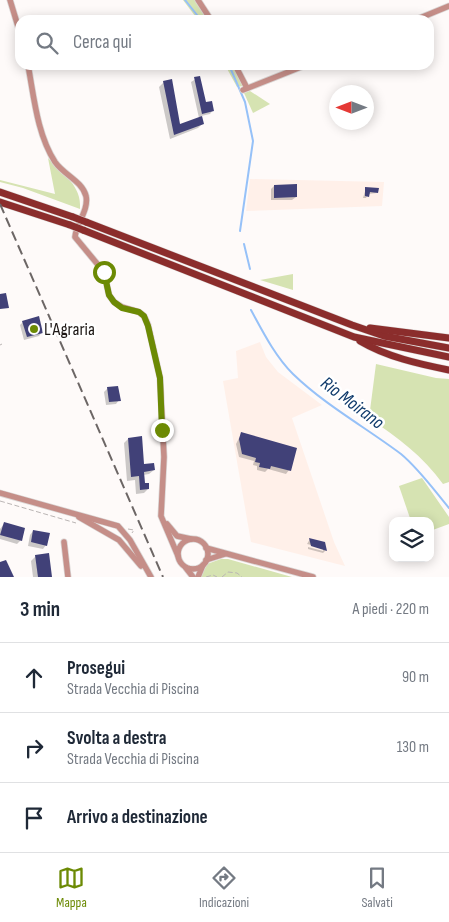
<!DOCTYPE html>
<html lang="it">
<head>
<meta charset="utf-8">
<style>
	:root { --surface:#fff; --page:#f2f2f3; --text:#1f2937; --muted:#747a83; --line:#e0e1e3; --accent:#6c8a04 }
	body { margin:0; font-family:"Sofia Sans Condensed",sans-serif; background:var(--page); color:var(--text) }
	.controls { position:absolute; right:15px; bottom:15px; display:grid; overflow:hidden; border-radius:10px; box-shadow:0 2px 12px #0003 }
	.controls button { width:45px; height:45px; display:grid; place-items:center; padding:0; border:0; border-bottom:1px solid var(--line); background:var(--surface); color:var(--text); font:25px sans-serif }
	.compass { position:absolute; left:329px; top:85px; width:45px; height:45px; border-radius:50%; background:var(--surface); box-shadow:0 2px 12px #0003; rotate:270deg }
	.stop { position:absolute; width:15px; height:15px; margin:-11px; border:4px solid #6c8a04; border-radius:50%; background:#fff }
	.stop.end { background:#6c8a04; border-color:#fff; box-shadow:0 1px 5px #0008 }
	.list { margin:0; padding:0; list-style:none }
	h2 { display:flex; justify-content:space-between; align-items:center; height:65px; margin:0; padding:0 20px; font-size:21px }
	h2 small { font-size:16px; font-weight:400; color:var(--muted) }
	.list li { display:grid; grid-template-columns:32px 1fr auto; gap:15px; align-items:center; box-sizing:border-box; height:70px; padding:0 20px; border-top:1px solid var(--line) }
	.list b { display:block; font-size:19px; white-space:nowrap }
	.list p { margin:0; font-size:16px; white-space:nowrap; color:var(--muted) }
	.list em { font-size:16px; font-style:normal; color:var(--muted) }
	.icon { flex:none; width:28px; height:28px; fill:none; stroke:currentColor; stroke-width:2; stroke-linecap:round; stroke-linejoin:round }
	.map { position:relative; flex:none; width:449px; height:577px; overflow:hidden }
	.search { position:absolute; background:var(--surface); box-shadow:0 2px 12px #0003; left:15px; right:15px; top:15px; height:55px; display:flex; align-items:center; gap:12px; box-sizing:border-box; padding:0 18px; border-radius:15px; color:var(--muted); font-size:19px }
	.sheet { height:275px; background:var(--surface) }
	nav { display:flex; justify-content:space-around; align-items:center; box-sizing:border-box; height:70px; border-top:1px solid var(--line); background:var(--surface); font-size:14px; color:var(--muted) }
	nav a { display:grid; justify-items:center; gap:2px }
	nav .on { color:var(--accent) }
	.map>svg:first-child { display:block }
	.built { fill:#fff0e9 }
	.green { fill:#d6e3b2 }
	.shadow { fill:#0003 }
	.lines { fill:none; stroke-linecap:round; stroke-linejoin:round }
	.stream { stroke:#96c1f8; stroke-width:2 }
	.building { fill:#414178 }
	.minor-casing { stroke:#dad6d5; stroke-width:7 }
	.major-casing { stroke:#dad6d5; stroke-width:8 }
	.path { stroke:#bab5b4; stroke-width:1; stroke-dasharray:5 2.5; stroke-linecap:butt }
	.minor { stroke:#c58e88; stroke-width:5.5 }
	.major { stroke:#8b2d2c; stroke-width:7 }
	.rail { stroke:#6c6665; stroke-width:2; stroke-dasharray:10 5; stroke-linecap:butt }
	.major-bridge-casing { stroke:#dad6d5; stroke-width:8; stroke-linecap:butt }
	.major-bridge { stroke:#8b2d2c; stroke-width:7 }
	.route { stroke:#6c8a04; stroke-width:6 }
	.poi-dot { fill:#6c8a04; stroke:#fff; stroke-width:2 }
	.labels { text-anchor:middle; stroke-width:5; stroke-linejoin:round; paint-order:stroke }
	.poi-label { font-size:18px; fill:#1e1816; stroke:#fff; text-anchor:start }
	.water-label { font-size:19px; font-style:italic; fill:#0f3a6b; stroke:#fff }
</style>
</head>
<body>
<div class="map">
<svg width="449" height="577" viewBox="0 0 449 577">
	<rect width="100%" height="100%" fill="#fefaf9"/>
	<g class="built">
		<path d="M250,179L384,182L382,206L246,211Z"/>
		<path d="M260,342L266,357L278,372L322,405L292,418L334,542L345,566L251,542L223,381L238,378L236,351Z"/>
	</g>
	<g class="green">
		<path d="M183,0H196L208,20H198Z"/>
		<path d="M225,65H232L243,86L237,87Z"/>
		<path d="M250,91L270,104L253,113L244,93Z"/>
		<path d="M48,158C63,174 82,186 80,209L23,188L0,182V180L55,194Z"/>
		<path d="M293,274V290L260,280Z"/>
		<path d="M376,364L436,378L449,379V482L443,484C423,456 398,438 369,418Z"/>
		<path d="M422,478L449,517V524L430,531V521H411L399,486Z"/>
		<path d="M221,559H228L292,577H200L207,564Z"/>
	</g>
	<g class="shadow">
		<path d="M199,77L205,104L213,110L210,114L201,116L203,123L198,128L170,139L159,87L164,82L180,125L199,118L191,82Z"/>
		<path d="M274,186L296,197L292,200H271V189Z"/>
		<path d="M366,188L377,193L368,194L366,198H363Z"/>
		<path d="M23,322L42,332L39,336L24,340L20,325Z"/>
		<path d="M108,388L119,400L116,404L106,405L104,392Z"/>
		<path d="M241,434L289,470L286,474L268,469L265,472L257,470V466L253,465L254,461L239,457L236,444Z"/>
		<path d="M128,439L143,466L154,470L149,474L143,475L144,485L148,489L144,493L136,494L135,480L127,481L124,443Z"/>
		<path d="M4,524L21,540L17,544L0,539V529Z"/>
		<path d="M33,531L46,545L43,549L28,546L30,535Z"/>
		<path d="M310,539L324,543L326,550L323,553L308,549V547L323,551V548L307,544Z"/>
		<path d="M36,556L51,577H33L31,561Z"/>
	</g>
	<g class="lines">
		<g class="stream">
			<path d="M185,0L201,20"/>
			<path d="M229,65L245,102L253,141L240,231"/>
			<path d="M244,244L250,269"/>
			<path d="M251,310C263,332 275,356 293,374C325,405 365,427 401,454C419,469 434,490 449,508"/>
		</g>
	</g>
	<g class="building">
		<path d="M200,76L206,102L212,101L214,111L202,114L194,77Z"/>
		<path d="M172,79L180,124L202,116L204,124L174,135L163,81Z"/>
		<path d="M297,184V197L274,198V185Z"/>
		<path d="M365,187L379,188L378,193L370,192L369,197L365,196Z"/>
		<path d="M6,293L9,308L0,309V294Z"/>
		<path d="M39,316L43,333L27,337L22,321Z"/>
		<path d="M118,386L121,401L109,402L107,387Z"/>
		<path d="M241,432L297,448L291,471L271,466L270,469L259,467L260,463L255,462L256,458L242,454L239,439Z"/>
		<path d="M142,436L144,464L154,463L155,470L144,472L145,483H149V489L140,490L139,476L131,477L128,438Z"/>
		<path d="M4,522L25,528L22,541L0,535Z"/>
		<path d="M33,530L50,533L47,546L31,542Z"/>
		<path d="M309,538L325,542L327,551L311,546Z"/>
		<path d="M49,553L52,577H38L35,555Z"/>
		<path d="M6,560L14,577H0V562Z"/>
	</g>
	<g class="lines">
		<defs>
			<g id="minor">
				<path d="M10,0L20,33"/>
				<path d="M198,0L211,20"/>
				<path d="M415,20L449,6"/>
				<path d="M28,65C34,97 37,134 55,162C64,175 82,181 86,196C89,210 76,224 75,237L104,272L109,295L114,302L122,307L139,312L144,316L148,325L160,378L164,457L161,516L178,556"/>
				<path d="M235,65L247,88"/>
				<path d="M243,90L306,65"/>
				<path d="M0,493L118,526L130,540L151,577"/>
				<path d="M79,517L119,540L141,566"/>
				<path d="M167,524L177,536L191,539"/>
				<circle cx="193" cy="554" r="15"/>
				<path d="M64,542L68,577"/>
				<path d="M206,548L313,577"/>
				<path d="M206,560L225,554"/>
				<path d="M186,568L193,577"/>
				<path d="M198,577L203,565"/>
			</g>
			<g id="major">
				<path d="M0,192L73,217"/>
				<path d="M0,202L70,225"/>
				<path d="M86,222L352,325L384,336L449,348"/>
				<path d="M83,230L354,337L449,357"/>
				<path d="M370,328L449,338"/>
				<path d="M360,341C387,357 419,364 449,370"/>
			</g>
		</defs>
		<use href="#minor" class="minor-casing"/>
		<use href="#major" class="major-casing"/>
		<g class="path">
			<path d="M0,345L2,344"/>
			<path d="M0,501L76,523"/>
			<path d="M128,529L134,530L132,533"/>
			<path d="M206,577L213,575L217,577"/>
			<path d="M222,577L228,572L237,573L242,577"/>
		</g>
		<use href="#minor" class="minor"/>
		<use href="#major" class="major"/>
		<path class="rail" d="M0,204L163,577"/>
		<defs>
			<g id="major-bridge">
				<path d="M73,217L86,222"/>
				<path d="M70,225L83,230"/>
			</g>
		</defs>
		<use href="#major-bridge" class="major-bridge-casing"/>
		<use href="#major-bridge" class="major-bridge"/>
	</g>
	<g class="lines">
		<path class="route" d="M104,272L109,295L114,302L122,308L139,312L144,316L148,326L160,378L162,430"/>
	</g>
	<circle class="poi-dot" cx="34" cy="329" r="5"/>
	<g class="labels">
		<g class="poi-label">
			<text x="44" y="335">L'Agraria</text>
		</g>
		<g class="water-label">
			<text transform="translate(353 402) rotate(37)" y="7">Rio Moirano</text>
		</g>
	</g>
</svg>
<div class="controls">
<button><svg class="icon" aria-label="layers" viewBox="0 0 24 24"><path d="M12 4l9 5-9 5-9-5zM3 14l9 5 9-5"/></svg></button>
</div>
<svg class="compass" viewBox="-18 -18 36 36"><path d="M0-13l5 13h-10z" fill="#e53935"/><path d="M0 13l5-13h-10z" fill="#747a83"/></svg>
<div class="stop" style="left:104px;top:272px"></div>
<div class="stop end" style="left:162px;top:430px"></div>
<div class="search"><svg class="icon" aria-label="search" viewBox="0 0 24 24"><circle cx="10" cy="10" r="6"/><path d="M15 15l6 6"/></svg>Cerca qui</div>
</div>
<section class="sheet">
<h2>3 min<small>A piedi · 220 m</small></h2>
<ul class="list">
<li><svg class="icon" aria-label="ahead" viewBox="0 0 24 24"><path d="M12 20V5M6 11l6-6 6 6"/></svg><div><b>Prosegui</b><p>Strada Vecchia di Piscina</p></div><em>90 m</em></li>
<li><svg class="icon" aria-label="right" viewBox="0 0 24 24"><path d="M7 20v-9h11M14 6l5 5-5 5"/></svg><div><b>Svolta a destra</b><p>Strada Vecchia di Piscina</p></div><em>130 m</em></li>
<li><svg class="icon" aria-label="arrive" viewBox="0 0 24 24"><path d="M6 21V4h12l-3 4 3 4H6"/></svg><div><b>Arrivo a destinazione</b></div></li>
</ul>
</section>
<nav>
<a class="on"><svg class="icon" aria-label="map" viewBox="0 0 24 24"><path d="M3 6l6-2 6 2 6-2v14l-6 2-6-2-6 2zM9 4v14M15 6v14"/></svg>Mappa</a>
<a><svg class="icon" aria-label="directions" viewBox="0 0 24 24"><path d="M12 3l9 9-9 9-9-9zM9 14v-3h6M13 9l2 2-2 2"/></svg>Indicazioni</a>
<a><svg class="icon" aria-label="saved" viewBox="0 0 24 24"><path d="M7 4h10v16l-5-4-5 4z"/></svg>Salvati</a>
</nav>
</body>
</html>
